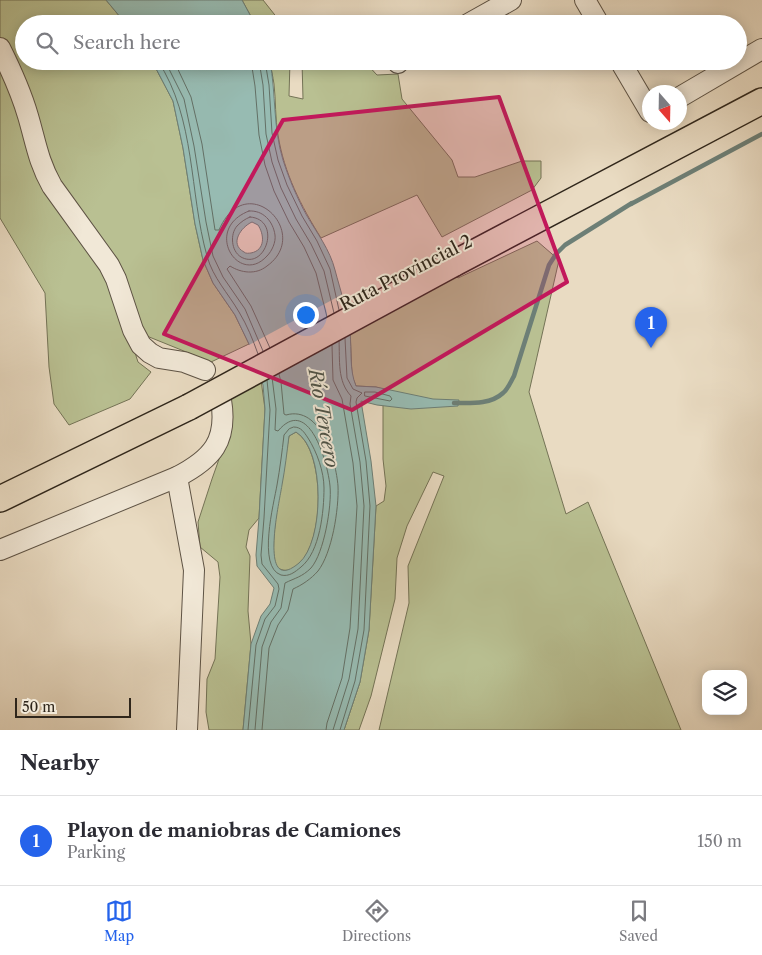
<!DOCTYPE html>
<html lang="en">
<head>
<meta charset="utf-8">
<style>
	:root { --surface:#fff; --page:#f2f2f3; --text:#2b2b33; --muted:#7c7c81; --line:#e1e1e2; --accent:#2563eb }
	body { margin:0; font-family:"Libre Caslon Text",serif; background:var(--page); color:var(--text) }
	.controls { position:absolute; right:15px; bottom:15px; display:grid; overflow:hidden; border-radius:10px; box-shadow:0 2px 12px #0003 }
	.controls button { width:45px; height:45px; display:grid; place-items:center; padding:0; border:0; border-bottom:1px solid var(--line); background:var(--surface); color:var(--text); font:25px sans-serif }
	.compass { position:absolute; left:642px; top:85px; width:45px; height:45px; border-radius:50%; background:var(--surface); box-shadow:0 2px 12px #0003; rotate:160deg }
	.scale { position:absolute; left:15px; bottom:12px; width:116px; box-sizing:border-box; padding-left:5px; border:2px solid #2f261b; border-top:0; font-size:14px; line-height:18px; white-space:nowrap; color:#2f261b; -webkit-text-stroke:4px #f1e8d7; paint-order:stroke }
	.you { position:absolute; left:305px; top:314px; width:18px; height:18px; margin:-12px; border:4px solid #fff; border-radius:50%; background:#1a73e8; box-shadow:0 0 0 8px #1a73e833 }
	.badge { display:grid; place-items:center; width:32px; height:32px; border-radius:50%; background:var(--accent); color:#fff; font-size:16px; font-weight:700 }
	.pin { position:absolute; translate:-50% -41px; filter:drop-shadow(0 1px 2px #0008) }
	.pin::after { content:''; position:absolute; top:26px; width:18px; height:15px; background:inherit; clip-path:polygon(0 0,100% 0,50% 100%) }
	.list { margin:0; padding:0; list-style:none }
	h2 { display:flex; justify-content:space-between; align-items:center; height:65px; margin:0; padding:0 20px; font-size:21px }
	h2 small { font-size:16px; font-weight:400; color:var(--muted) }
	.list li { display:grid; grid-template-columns:32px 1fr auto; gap:15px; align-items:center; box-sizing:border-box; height:90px; padding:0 20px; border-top:1px solid var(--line) }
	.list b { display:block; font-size:19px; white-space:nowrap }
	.list p { margin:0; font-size:16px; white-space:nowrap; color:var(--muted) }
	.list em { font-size:16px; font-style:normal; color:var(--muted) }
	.icon { flex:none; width:28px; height:28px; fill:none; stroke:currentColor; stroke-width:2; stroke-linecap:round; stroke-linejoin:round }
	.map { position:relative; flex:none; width:762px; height:730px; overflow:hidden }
	.search { position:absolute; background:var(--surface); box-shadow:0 2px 12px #0003; left:15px; right:15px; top:15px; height:55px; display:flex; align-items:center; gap:12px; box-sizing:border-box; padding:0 18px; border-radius:28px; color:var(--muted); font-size:19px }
	.sheet { height:155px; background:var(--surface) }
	nav { display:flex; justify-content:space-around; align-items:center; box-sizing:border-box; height:70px; border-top:1px solid var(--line); background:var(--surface); font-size:14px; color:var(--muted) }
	nav a { display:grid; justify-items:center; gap:2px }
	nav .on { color:var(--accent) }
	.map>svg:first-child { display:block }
	.green { fill:#b9c092; stroke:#747356 }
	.water { fill:#97bbb2; stroke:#6d7f76; fill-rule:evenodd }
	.pier { fill:#e9dbc2 }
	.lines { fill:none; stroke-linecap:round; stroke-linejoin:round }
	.shore { stroke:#637066; stroke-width:1 }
	.stream { stroke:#6d7f76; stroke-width:4.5 }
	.minor-casing { stroke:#5e5345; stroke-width:22 }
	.major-casing { stroke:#2f261b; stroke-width:28 }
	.minor { stroke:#f1e8d7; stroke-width:20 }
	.major { stroke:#e9dbc2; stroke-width:25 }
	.major-bridge-casing { stroke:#2f261b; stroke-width:28; stroke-linecap:butt }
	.major-bridge { stroke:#e9dbc2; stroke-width:25 }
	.marked { fill:#c2185b; fill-opacity:0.2; stroke:#c2185b; stroke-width:4; stroke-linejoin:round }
	.labels { text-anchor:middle; stroke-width:4; stroke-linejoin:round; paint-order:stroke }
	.street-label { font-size:18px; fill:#2f261b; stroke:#f1e8d7 }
	.water-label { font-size:19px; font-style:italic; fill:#4e5348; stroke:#f1e8d7 }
</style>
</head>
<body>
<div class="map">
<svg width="762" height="730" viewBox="0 0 762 730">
	<rect width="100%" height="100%" fill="#e9dbc2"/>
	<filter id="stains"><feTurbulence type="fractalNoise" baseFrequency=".004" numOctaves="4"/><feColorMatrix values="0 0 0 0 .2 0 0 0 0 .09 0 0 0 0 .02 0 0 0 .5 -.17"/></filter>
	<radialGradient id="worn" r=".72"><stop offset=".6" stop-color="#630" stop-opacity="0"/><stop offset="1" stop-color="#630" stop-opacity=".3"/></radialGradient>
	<g class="green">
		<path d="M0,0H106L126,24H24V61H152L173,101L183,148L195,224L203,260L213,283L235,315L249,344L211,362L127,328L138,362L151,372L130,399L69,425L54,404L49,367L45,293L0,218Z"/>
		<path d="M242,0H263L282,24H255Z"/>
		<path d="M270,61H290L289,96L303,99L302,61H364L377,75L398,74L402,99L452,160L458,177H475L522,161H541V178L532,190L442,237L417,195L321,238C301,206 284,173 278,135C275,118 276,101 274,84C273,77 271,69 270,61Z"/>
		<path d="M537,241L559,260L529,392L566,514L588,502L681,730H379L409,603L408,566L444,476L433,472L407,526L397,558L395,599L371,696L359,730H344L360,682L369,630L376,506L384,501L386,486L383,459V404L396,393L376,387L356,386L352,376L350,331L456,274L458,278Z"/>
		<path d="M261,380L265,409L259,518L249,530L246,547L250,556L248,611L251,644L243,730H209L206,712L207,679L215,659L220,577L218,562L200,547L198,522L212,479L230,428L227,398Z"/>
		<path d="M296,432C327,451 326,557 290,570C284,571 279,570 276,565C267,548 285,460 289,436Z"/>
	</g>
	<g class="water">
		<path d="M106,0H242L255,24H126Z"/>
		<path d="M152,61H270C276,94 273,128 283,160C289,179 297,198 307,216C317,233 330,250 335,270C340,289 348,313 350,333C352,351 349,369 356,386L376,387L433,399L459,400L458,406L411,409L377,405L361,401L371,461L376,506L369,630L360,682L344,730H243L251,644L261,616L270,604L274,588L257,566L256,555L259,518L265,409L263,385L249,344L235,315L213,283L203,260L195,224L183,148L173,101ZM252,222L258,225C264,234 266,250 251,253C249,253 246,254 244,252C229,244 241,227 252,222ZM296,432C326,450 324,542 299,563C257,598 280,499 282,485C285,469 287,452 289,436Z"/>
	</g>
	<path class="pier" d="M343,294L352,331L259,381L247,346Z"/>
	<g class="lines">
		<g class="shore">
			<path d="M158,61C196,119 189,192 207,256C213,278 228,293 239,312C247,325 253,340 258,354"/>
			<path d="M165,61L184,99L194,146L206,222L213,256L223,277L245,309L263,351"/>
			<path d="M174,61L191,97L202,144L215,230H219C246,167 313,233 267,266C256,275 241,273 230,266L227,269L251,306L270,348"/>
			<path d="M251,61L255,86L259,135L265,165L274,191L289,222L304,247L316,273L327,317"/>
			<path d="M259,61L263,85L266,134L272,162L281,188L296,219L311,244L324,271L334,313"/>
			<path d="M265,61L269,85L272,133L278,160L287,185L302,216L317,241L330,269L339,310"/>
			<path d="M249,211C263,210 273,221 275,235C276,242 272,251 267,256C239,287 202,229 249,211Z"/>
			<path d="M250,217C282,219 266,271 241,257C231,251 230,234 237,226C241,222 245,219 250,217Z"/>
			<path d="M365,392H375L390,396L392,399L390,401L365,396Z"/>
			<path d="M294,427C301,427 304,432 308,438C317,452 324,472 324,488C324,511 320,552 301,567C295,572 289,577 281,575C257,567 274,503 277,485C280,468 282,452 284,435L289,429Z"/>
			<path d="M248,730L256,645L265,619L275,606L279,589L278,584L262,564L261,555L264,518L270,410L267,380"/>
			<path d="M255,730L262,647L271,622L281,608L285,583C295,578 302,577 311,568C324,553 332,506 330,486C328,464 309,394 278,431L275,430L276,409L272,377"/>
			<path d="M262,730L269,648L278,625L288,610L293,589C302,585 311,579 318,571C332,553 339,509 338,486C336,461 321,405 286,415L284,414L281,382L279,374"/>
			<path d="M326,730L327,723L342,678L350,628L357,506L353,463L342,399L333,380L332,345"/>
			<path d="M333,730L349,679L358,629L364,506L360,462L350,404L351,396C337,381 340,360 339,341"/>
			<path d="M340,730L355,681L364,630L370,506L366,461L356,402L357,398L362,393L353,389L347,378L345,338"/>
		</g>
		<g class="stream">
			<path d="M631,204L762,134"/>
			<path d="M454,403C470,403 490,405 503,393C508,389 511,381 514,376L549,265L556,254L565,245L632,203"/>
		</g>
		<defs>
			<g id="minor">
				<path d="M585,0L599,24"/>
				<path d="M468,24L511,0"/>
				<path d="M0,48C11,70 21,92 28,116C36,143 38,161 52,186L109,265L116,279L133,330L141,345L150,353L159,358L184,362L205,370"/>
				<path d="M620,61L650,112"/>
				<path d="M398,63L400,61"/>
				<path d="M680,97L762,49"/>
				<path d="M177,477L194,570L187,730"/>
				<path d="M0,550L177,477C212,459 228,441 221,400"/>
			</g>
			<g id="major">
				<path d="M453,264L762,101"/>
				<path d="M0,499L189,407"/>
			</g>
		</defs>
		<use href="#minor" class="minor-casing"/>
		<use href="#major" class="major-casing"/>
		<use href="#minor" class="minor"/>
		<use href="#major" class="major"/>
		<defs>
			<path id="major-bridge" d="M189,407L453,264"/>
		</defs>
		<use href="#major-bridge" class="major-bridge-casing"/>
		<use href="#major-bridge" class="major-bridge"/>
	</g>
	<path class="marked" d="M499,97L567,282L352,410L164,334L283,120Z"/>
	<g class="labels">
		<g class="street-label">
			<text transform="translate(406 273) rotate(-27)" y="6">Ruta Provincial 2</text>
		</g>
		<g class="water-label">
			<text transform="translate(324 418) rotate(80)" y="7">Río Tercero</text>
		</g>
	</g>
	<rect width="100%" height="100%" filter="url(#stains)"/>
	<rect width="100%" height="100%" fill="url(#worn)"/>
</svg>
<div class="controls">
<button><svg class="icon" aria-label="layers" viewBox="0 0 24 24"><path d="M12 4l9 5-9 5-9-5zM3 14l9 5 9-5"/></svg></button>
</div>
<svg class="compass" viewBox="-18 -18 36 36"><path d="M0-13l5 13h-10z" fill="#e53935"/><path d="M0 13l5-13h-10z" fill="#7c7c81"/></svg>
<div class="scale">50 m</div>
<div class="you"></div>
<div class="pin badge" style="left:651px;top:348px">1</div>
<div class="search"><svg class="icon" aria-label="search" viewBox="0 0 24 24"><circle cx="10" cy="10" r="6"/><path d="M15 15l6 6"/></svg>Search here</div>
</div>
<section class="sheet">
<h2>Nearby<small></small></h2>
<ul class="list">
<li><span class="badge">1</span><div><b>Playon de maniobras de Camiones</b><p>Parking</p></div><em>150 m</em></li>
</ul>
</section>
<nav>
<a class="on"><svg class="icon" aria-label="map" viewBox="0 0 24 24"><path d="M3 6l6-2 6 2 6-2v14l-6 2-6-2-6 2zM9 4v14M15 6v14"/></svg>Map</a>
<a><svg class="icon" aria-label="directions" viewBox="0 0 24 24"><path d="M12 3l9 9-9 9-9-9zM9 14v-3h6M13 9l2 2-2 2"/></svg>Directions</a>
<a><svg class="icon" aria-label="saved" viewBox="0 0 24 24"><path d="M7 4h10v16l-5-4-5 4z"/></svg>Saved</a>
</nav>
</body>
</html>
